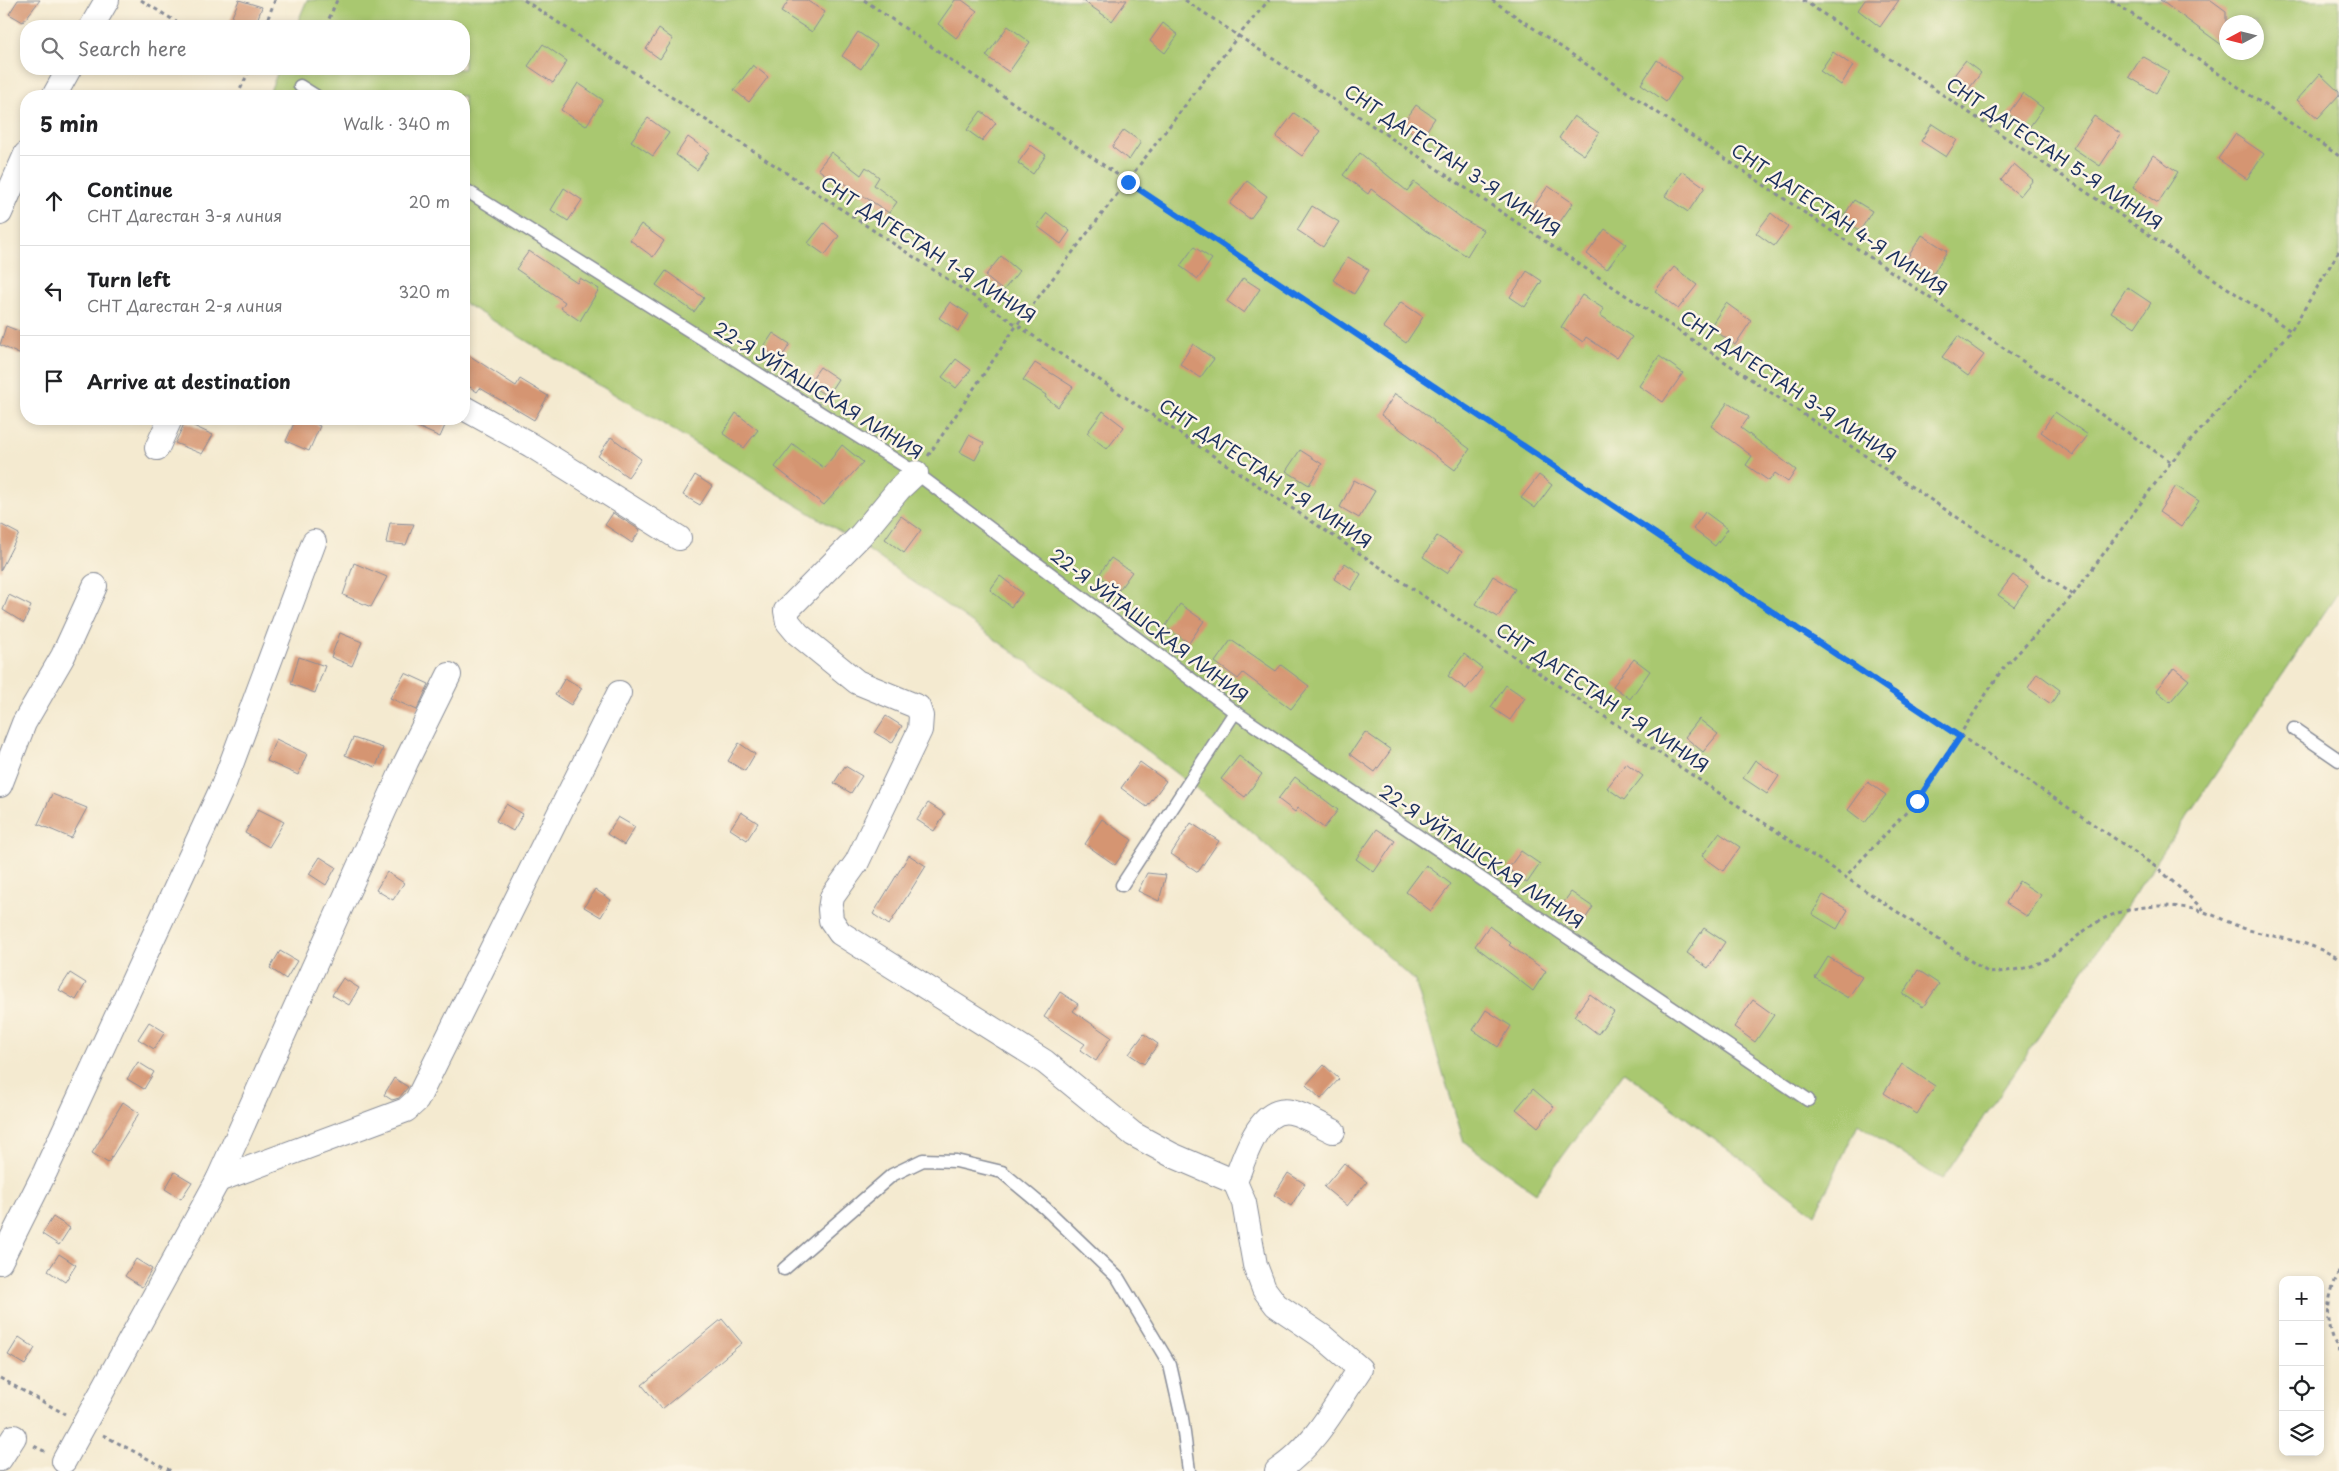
<!DOCTYPE html>
<html lang="en">
<head>
<meta charset="utf-8">
<style>
	:root { --surface:#fff; --page:#f6f6f6; --text:#202124; --muted:#757577; --line:#e0e0e0 }
	body { margin:0; font-family:"Playpen Sans",sans-serif; background:var(--page); color:var(--text) }
	.controls { position:absolute; right:15px; bottom:15px; display:grid; overflow:hidden; border-radius:10px; box-shadow:0 2px 8px #0003 }
	.controls button { width:45px; height:45px; display:grid; place-items:center; padding:0; border:0; border-bottom:1px solid var(--line); background:var(--surface); color:var(--text); font:25px sans-serif }
	.compass { position:absolute; left:2219px; top:15px; width:45px; height:45px; border-radius:50%; background:var(--surface); box-shadow:0 2px 8px #0003; rotate:263deg }
	.stop { position:absolute; width:15px; height:15px; margin:-11px; border:4px solid #1a73e8; border-radius:50%; background:#fff }
	.stop.end { background:#1a73e8; border-color:#fff; box-shadow:0 1px 5px #0008 }
	.list { margin:0; padding:0; list-style:none }
	h2 { display:flex; justify-content:space-between; align-items:center; height:65px; margin:0; padding:0 20px; font-size:21px }
	h2 small { font-size:16px; font-weight:400; color:var(--muted) }
	.list li { display:grid; grid-template-columns:32px 1fr auto; gap:15px; align-items:center; box-sizing:border-box; height:90px; padding:0 20px; border-top:1px solid var(--line) }
	.list b { display:block; font-size:19px; white-space:nowrap }
	.list p { margin:0; font-size:16px; white-space:nowrap; color:var(--muted) }
	.list em { font-size:16px; font-style:normal; color:var(--muted) }
	.icon { flex:none; width:28px; height:28px; fill:none; stroke:currentColor; stroke-width:2; stroke-linecap:round; stroke-linejoin:round }
	.map { position:relative; flex:none; width:2339px; height:1471px; overflow:hidden }
	.search { position:absolute; background:var(--surface); box-shadow:0 2px 8px #0003; left:20px; top:20px; width:450px; height:55px; display:flex; align-items:center; gap:12px; box-sizing:border-box; padding:0 18px; border-radius:20px; color:var(--muted); font-size:19px }
	.panel { position:absolute; background:var(--surface); box-shadow:0 2px 8px #0003; left:20px; top:90px; width:450px; height:335px; border-radius:20px }
	.map>svg:first-child { display:block }
	.green { fill:#a9c86f; stroke:#627c66; fill-rule:evenodd }
	.building { fill:#d59572 }
	.lines { fill:none; stroke-linecap:round; stroke-linejoin:round }
	.service-casing { stroke:#888c97; stroke-width:15 }
	.minor-casing { stroke:#888c97; stroke-width:26 }
	.path { stroke:#888c97; stroke-width:3; stroke-dasharray:4 4; stroke-linecap:butt }
	.service { stroke:#fff; stroke-width:12 }
	.minor { stroke:#fff; stroke-width:24 }
	.route { stroke:#1a73e8; stroke-width:6 }
	.labels { text-anchor:middle; stroke-width:5; stroke-linejoin:round; paint-order:stroke }
	.street-label { font-size:18px; fill:#1b2f5e; stroke:#fcf5e5 }
</style>
</head>
<body>
<div class="map">
<svg width="2339" height="1471" viewBox="0 0 2339 1471">
	<rect width="100%" height="100%" fill="#fcf5e5"/>
	<filter id="ink" filterUnits="userSpaceOnUse"><feTurbulence type="fractalNoise" baseFrequency=".02" numOctaves="2"/><feDisplacementMap in="SourceGraphic" scale="10" xChannelSelector="R" yChannelSelector="G"/><feConvolveMatrix kernelMatrix="1 2 1 2 8 2 1 2 1" color-interpolation-filters="sRGB"/></filter>
	<filter id="wash" filterUnits="userSpaceOnUse"><feTurbulence type="fractalNoise" baseFrequency=".0096" numOctaves="4" result="noise"/><feDisplacementMap in="SourceGraphic" scale="20" xChannelSelector="R" yChannelSelector="G"/><feGaussianBlur stdDeviation="1.12" result="paint"/><feColorMatrix in="noise" values="0 0 0 0 0 0 0 0 0 0 0 0 0 0 0 0 0 1.4 0 .05"/><feComposite in="paint" operator="in"/></filter>
	<g filter="url(#wash)">
		<rect width="100%" height="100%" fill="#f4ead0"/>
		<path class="green" d="M307,0H2339V591L1942,1180L1858,1124L1815,1214L1624,1072L1536,1193L1464,1142L1415,981L1245,826L1067,690L851,538L464,303V96H268L279,69H464V26H296ZM2226,22H2256V52H2226Z"/>
		<g id="blocks">
			<g class="building">
				<path d="M18,0H40L23,22L9,14Z"/>
				<path d="M239,0L262,7L255,26H228Z"/>
				<path d="M789,0H806L825,12L812,32L781,12Z"/>
				<path d="M955,0H962L977,11L956,38L938,24Z"/>
				<path d="M1082,0H1127L1112,21Z"/>
				<path d="M1865,0H1899L1880,27L1858,10Z"/>
				<path d="M2160,0H2211L2226,11V48Z"/>
				<path d="M1163,23L1178,35L1165,53L1150,41Z"/>
				<path d="M1008,26L1030,42L1009,72L986,56Z"/>
				<path d="M659,29L673,39L660,59L646,49Z"/>
				<path d="M858,32L877,45L861,69L842,56Z"/>
				<path d="M543,44L567,61L553,83L528,66Z"/>
				<path d="M1833,52L1853,66L1841,85L1820,71Z"/>
				<path d="M2142,56L2169,71L2156,93L2129,77Z"/>
				<path d="M1657,60L1682,77L1666,102L1641,84Z"/>
				<path d="M1965,61L1981,73L1968,90L1952,78Z"/>
				<path d="M753,65L768,77L749,102L734,90Z"/>
				<path d="M2320,74L2339,92V95L2318,118L2297,100Z"/>
				<path d="M578,83L603,100L586,126L561,110Z"/>
				<path d="M2023,93L2043,108L2028,129L2008,114Z"/>
				<path d="M1416,105L1435,118L1421,139L1402,125Z"/>
				<path d="M981,111L996,123L982,141L967,130Z"/>
				<path d="M1294,113L1320,131L1302,156L1276,137Z"/>
				<path d="M1574,116L1599,133L1584,155L1559,138Z"/>
				<path d="M2094,116L2121,134L2100,166L2073,148Z"/>
				<path d="M648,118L669,133L653,156L631,141Z"/>
				<path d="M1932,124L1957,140L1946,157L1921,141Z"/>
				<path d="M1124,130L1141,142L1129,160L1112,147Z"/>
				<path d="M2235,134L2264,154L2247,179L2218,159Z"/>
				<path d="M688,137L709,152L697,170L676,155Z"/>
				<path d="M1031,145L1046,155L1033,174L1018,163Z"/>
				<path d="M831,152L861,175L866,167L879,177L874,185L897,202L889,213L835,177L832,180L818,169Z"/>
				<path d="M1360,153L1407,191L1414,182L1463,219L1483,230L1467,256L1426,231L1371,189L1368,194L1343,175Z"/>
				<path d="M2153,155L2178,172L2158,203L2133,187Z"/>
				<path d="M2014,164L2033,180L2020,196L2001,180Z"/>
				<path d="M1682,171L1705,187L1688,212L1665,196Z"/>
				<path d="M1247,181L1267,196L1250,219L1230,204Z"/>
				<path d="M1548,186L1573,203L1555,229L1530,212Z"/>
				<path d="M564,188L582,200L568,221L551,210Z"/>
				<path d="M1854,200L1872,211L1860,231L1842,219Z"/>
				<path d="M1312,206L1339,222L1323,247L1297,230Z"/>
				<path d="M1047,213L1070,231L1061,244L1037,226Z"/>
				<path d="M1771,213L1788,227L1774,246L1756,233Z"/>
				<path d="M824,223L839,236L825,255L808,243Z"/>
				<path d="M641,224L664,241L653,257L630,240Z"/>
				<path d="M1605,229L1626,244L1607,269L1587,254Z"/>
				<path d="M1922,235L1947,251L1932,276L1906,260Z"/>
				<path d="M1194,247L1212,259L1198,279L1180,266Z"/>
				<path d="M529,251L577,283L580,278L599,289L580,321L561,308L565,302L516,269Z"/>
				<path d="M1001,256L1019,271L1003,291L985,276Z"/>
				<path d="M1348,257L1369,270L1354,294L1333,280Z"/>
				<path d="M1674,267L1697,285L1678,309L1655,291Z"/>
				<path d="M666,271L704,298L694,312L656,285Z"/>
				<path d="M1527,271L1542,281L1525,307L1510,297Z"/>
				<path d="M1243,278L1260,289L1244,313L1227,301Z"/>
				<path d="M2127,287L2151,303L2135,327L2111,312Z"/>
				<path d="M1582,295L1604,309L1600,315L1632,337L1617,358L1586,337L1583,342L1561,327Z"/>
				<path d="M950,302L969,314L958,331L939,318Z"/>
				<path d="M1401,302L1423,317L1406,343L1383,327Z"/>
				<path d="M1726,303L1751,321L1735,345L1710,327Z"/>
				<path d="M6,326L26,334V344L21,355L0,345Z"/>
				<path d="M773,333L790,344L780,360L763,348Z"/>
				<path d="M1958,336L1984,355L1968,376L1942,357Z"/>
				<path d="M1193,344L1214,359L1200,378L1180,364Z"/>
				<path d="M464,352L516,386L520,379L548,396L534,420L480,388L477,392L464,383Z"/>
				<path d="M1659,356L1683,373L1663,402L1639,386Z"/>
				<path d="M956,359L971,370L956,388L942,377Z"/>
				<path d="M1035,363L1073,387L1058,407L1045,397L1046,395L1023,380Z"/>
				<path d="M820,367L838,379L827,396L808,384Z"/>
				<path d="M1395,394L1419,409L1434,421L1433,422L1470,449L1455,470L1381,415Z"/>
				<path d="M1728,402L1749,417L1741,428L1796,470L1788,482L1775,473L1769,481L1746,465L1752,456L1711,426Z"/>
				<path d="M1103,411L1124,427L1107,449L1087,433Z"/>
				<path d="M2055,412L2088,435L2073,455L2041,432Z"/>
				<path d="M736,413L758,430L744,448L723,433Z"/>
				<path d="M296,419H304L320,426L309,451L286,441Z"/>
				<path d="M400,419H448L440,437Z"/>
				<path d="M185,422L213,435L202,454L175,443Z"/>
				<path d="M969,435L984,443L975,460L960,452Z"/>
				<path d="M611,437L641,459L628,477L598,456Z"/>
				<path d="M793,444L824,468L842,445L863,462L824,505L775,467Z"/>
				<path d="M1300,450L1322,464L1309,485L1286,471Z"/>
				<path d="M695,475L712,486L700,505L683,495Z"/>
				<path d="M1539,475L1552,485L1535,508L1521,498Z"/>
				<path d="M1354,480L1375,491L1359,518L1340,507Z"/>
				<path d="M2176,486L2199,501L2181,527L2159,512Z"/>
				<path d="M1705,512L1728,529L1715,546L1693,529Z"/>
				<path d="M613,513L640,530L632,543L605,525Z"/>
				<path d="M901,516L921,530L904,553L885,539Z"/>
				<path d="M390,523L414,524L406,545L386,543Z"/>
				<path d="M0,524L19,534L0,571Z"/>
				<path d="M1437,536L1462,552L1447,573L1423,557Z"/>
				<path d="M1111,558L1132,572L1119,590L1098,576Z"/>
				<path d="M354,563L387,577L371,607L343,595Z"/>
				<path d="M1345,563L1361,574L1351,590L1334,579Z"/>
				<path d="M2013,575L2028,586L2014,606L1998,595Z"/>
				<path d="M1000,576L1022,593L1011,607L990,590Z"/>
				<path d="M1493,576L1515,589L1498,617L1476,604Z"/>
				<path d="M9,595L31,606L24,623L3,610Z"/>
				<path d="M1180,604L1204,621L1189,643L1165,627Z"/>
				<path d="M340,633L362,642L352,666L331,657Z"/>
				<path d="M1231,640L1276,671L1281,665L1309,686L1291,709L1243,673L1238,679L1215,662Z"/>
				<path d="M1464,654L1482,668L1466,689L1448,676Z"/>
				<path d="M299,657L325,666L315,693L291,684Z"/>
				<path d="M1634,659L1650,671L1630,699L1613,686Z"/>
				<path d="M2174,668L2189,680L2170,702L2156,690Z"/>
				<path d="M405,673L429,684L417,710L390,698Z"/>
				<path d="M2037,673L2060,690L2051,704L2028,688Z"/>
				<path d="M565,678L582,688L571,705L555,695Z"/>
				<path d="M1506,685L1525,698L1510,720L1491,707Z"/>
				<path d="M886,716L902,726L892,743L875,733Z"/>
				<path d="M1699,719L1718,734L1703,752L1685,737Z"/>
				<path d="M1365,732L1391,750L1375,772L1350,754Z"/>
				<path d="M353,738L383,748L376,767L345,755Z"/>
				<path d="M276,739L307,754L298,775L267,761Z"/>
				<path d="M739,743L755,754L745,771L728,761Z"/>
				<path d="M1239,756L1262,774L1245,797L1221,779Z"/>
				<path d="M1755,760L1779,776L1767,794L1743,778Z"/>
				<path d="M1140,762L1166,781L1147,807L1121,788Z"/>
				<path d="M1626,763L1643,776L1624,800L1607,788Z"/>
				<path d="M845,766L862,776L851,793L834,783Z"/>
				<path d="M1295,777L1338,810L1324,828L1298,808L1295,812L1278,799Z"/>
				<path d="M1868,782L1886,795L1865,823L1848,810Z"/>
				<path d="M52,794L87,808L71,838L38,824Z"/>
				<path d="M928,803L945,814L934,831L917,820Z"/>
				<path d="M506,804L523,814L513,831L496,821Z"/>
				<path d="M258,809L284,822L269,847L245,833Z"/>
				<path d="M741,812L758,823L747,840L730,829Z"/>
				<path d="M618,817L635,827L624,845L607,834Z"/>
				<path d="M1102,819L1132,840L1115,865L1085,844Z"/>
				<path d="M1191,823L1219,841L1198,872L1171,854Z"/>
				<path d="M1377,829L1395,841L1374,872L1356,859Z"/>
				<path d="M1719,833L1740,847L1723,871L1702,856Z"/>
				<path d="M1521,851L1540,864L1527,883L1508,869Z"/>
				<path d="M909,855L926,866L889,925L873,914Z"/>
				<path d="M320,857L336,867L326,885L309,874Z"/>
				<path d="M1426,865L1451,884L1431,911L1406,892Z"/>
				<path d="M387,872L404,883L393,900L376,890Z"/>
				<path d="M1147,873L1166,875L1159,901L1138,891Z"/>
				<path d="M2019,881L2041,895L2028,917L2006,903Z"/>
				<path d="M595,889L611,900L601,917L584,907Z"/>
				<path d="M1571,892L1593,907L1581,925L1559,909Z"/>
				<path d="M1823,895L1848,910L1837,929L1812,914Z"/>
				<path d="M1489,926L1511,943L1509,945L1546,971L1533,991L1475,946Z"/>
				<path d="M1704,928L1725,942L1708,968L1687,953Z"/>
				<path d="M280,951L297,961L286,979L270,968Z"/>
				<path d="M1828,957L1862,977L1848,998L1815,978Z"/>
				<path d="M1918,970L1939,984L1923,1007L1903,994Z"/>
				<path d="M70,973L86,983L76,1000L59,990Z"/>
				<path d="M343,978L359,988L349,1005L332,995Z"/>
				<path d="M1060,992L1078,1004L1073,1011L1111,1037L1096,1061L1080,1050L1085,1044L1044,1017Z"/>
				<path d="M1590,994L1614,1012L1598,1034L1574,1016Z"/>
				<path d="M1753,1000L1774,1015L1755,1042L1734,1027Z"/>
				<path d="M1486,1010L1511,1026L1498,1047L1473,1030Z"/>
				<path d="M149,1022L165,1032L154,1049L138,1039Z"/>
				<path d="M1144,1034L1158,1044L1144,1064L1129,1054Z"/>
				<path d="M138,1062L154,1072L144,1089L127,1079Z"/>
				<path d="M1902,1064L1935,1086L1917,1114L1884,1093Z"/>
				<path d="M1324,1065L1339,1079L1321,1099L1306,1085Z"/>
				<path d="M394,1078L408,1087L399,1098L392,1100L384,1095Z"/>
				<path d="M1533,1089L1554,1107L1538,1127L1516,1109Z"/>
				<path d="M123,1102L139,1113L108,1163L92,1153Z"/>
				<path d="M1344,1163L1367,1182L1347,1206L1324,1187Z"/>
				<path d="M175,1172L192,1182L181,1199L165,1189Z"/>
				<path d="M1288,1173L1305,1184L1291,1206L1274,1195Z"/>
				<path d="M53,1217L70,1228L59,1245L42,1234Z"/>
				<path d="M59,1254L76,1265L65,1282L48,1271Z"/>
				<path d="M136,1259L152,1269L142,1287L125,1276Z"/>
				<path d="M722,1319L742,1343L662,1409L642,1385Z"/>
				<path d="M19,1337L35,1348L25,1365L8,1355Z"/>
			</g>
		</g>
	</g>
	<g filter="url(#ink)">
		<use href="#blocks" fill-opacity="0" stroke="#888c97" stroke-width="1"/>
		<g class="lines">
			<defs>
				<g id="service">
					<path d="M300,86L316,96"/>
					<path d="M464,189L916,473L1235,712L1808,1100"/>
					<path d="M2294,729L2339,760"/>
					<path d="M1122,885L1235,712"/>
					<path d="M784,1269L892,1175L923,1160L956,1161L1002,1172L1045,1208L1118,1278L1170,1365L1182,1418L1189,1471"/>
				</g>
				<g id="minor">
					<path d="M92,26L107,0"/>
					<path d="M54,96L69,69"/>
					<path d="M0,213L26,154"/>
					<path d="M464,408L531,445L679,538"/>
					<path d="M157,448L170,419"/>
					<path d="M916,473L899,489L861,535L786,611L788,622L798,634L857,682L918,707L921,716L920,730L857,862L832,897L830,909L831,920L840,933L1045,1062L1133,1134L1172,1155L1235,1182"/>
					<path d="M0,785L24,723L63,656L95,586"/>
					<path d="M218,1180L406,1110L417,1100L619,693"/>
					<path d="M0,1262L45,1172L223,786L314,542"/>
					<path d="M0,1459L14,1437"/>
					<path d="M64,1461L218,1180L406,762L449,675"/>
					<path d="M1277,1471C1315,1446 1335,1406 1360,1369L1323,1337L1276,1305L1264,1289L1255,1265L1244,1203L1235,1182C1244,1159 1259,1105 1291,1112C1305,1115 1320,1125 1333,1131"/>
				</g>
			</defs>
			<use href="#service" class="service-casing"/>
			<use href="#minor" class="minor-casing"/>
			<g class="path">
				<path d="M141,0L183,26"/>
				<path d="M524,0L1017,325L1989,973C2007,971 2025,970 2041,962C2063,951 2081,930 2103,919C2133,904 2176,902 2207,913C2222,918 2235,926 2249,930C2281,939 2310,941 2339,959"/>
				<path d="M864,0L1128,182L2129,848L2160,870L2205,911"/>
				<path d="M1185,0L2073,595L2001,671L1917,801L1845,877"/>
				<path d="M1492,0L2171,462"/>
				<path d="M1803,0L2291,331"/>
				<path d="M2111,0L2339,156"/>
				<path d="M265,26L275,0"/>
				<path d="M326,26L337,0"/>
				<path d="M237,96L250,69"/>
				<path d="M928,456L1017,325L1239,35L1269,0"/>
				<path d="M2073,595L2171,462L2291,331L2339,251"/>
				<path d="M2339,1272C2325,1301 2325,1323 2339,1352"/>
				<path d="M0,1378L65,1414"/>
				<path d="M103,1435L171,1471"/>
				<path d="M34,1446L46,1452"/>
			</g>
			<use href="#service" class="service"/>
			<use href="#minor" class="minor"/>
		</g>
	</g>
	<g class="lines" filter="url(#ink)">
		<path class="route" d="M1128,182L1960,737L1917,801"/>
	</g>
	<g class="labels">
		<g class="street-label">
			<text transform="translate(2054 154) rotate(34)" y="6">СНТ ДАГЕСТАН 5-Я ЛИНИЯ</text>
			<text transform="translate(1452 161) rotate(34)" y="6">СНТ ДАГЕСТАН 3-Я ЛИНИЯ</text>
			<text transform="translate(1839 220) rotate(34)" y="6">СНТ ДАГЕСТАН 4-Я ЛИНИЯ</text>
			<text transform="translate(928 250) rotate(33)" y="6">СНТ ДАГЕСТАН 1-Я ЛИНИЯ</text>
			<text transform="translate(1788 387) rotate(34)" y="6">СНТ ДАГЕСТАН 3-Я ЛИНИЯ</text>
			<text transform="translate(818 391) rotate(32)" y="6">22-Я УЙТАШСКАЯ ЛИНИЯ</text>
			<text transform="translate(1265 474) rotate(34)" y="6">СНТ ДАГЕСТАН 1-Я ЛИНИЯ</text>
			<text transform="translate(1149 626) rotate(37)" y="6">22-Я УЙТАШСКАЯ ЛИНИЯ</text>
			<text transform="translate(1602 698) rotate(34)" y="6">СНТ ДАГЕСТАН 1-Я ЛИНИЯ</text>
			<text transform="translate(1481 857) rotate(34)" y="6">22-Я УЙТАШСКАЯ ЛИНИЯ</text>
		</g>
	</g>
</svg>
<div class="controls">
<button>+</button>
<button>−</button>
<button><svg class="icon" aria-label="locate" viewBox="0 0 24 24"><circle cx="12" cy="12" r="6"/><path d="M12 2v4M12 18v4M2 12h4M18 12h4"/></svg></button>
<button><svg class="icon" aria-label="layers" viewBox="0 0 24 24"><path d="M12 4l9 5-9 5-9-5zM3 14l9 5 9-5"/></svg></button>
</div>
<svg class="compass" viewBox="-18 -18 36 36"><path d="M0-13l5 13h-10z" fill="#e53935"/><path d="M0 13l5-13h-10z" fill="#757577"/></svg>
<div class="stop" style="left:1917px;top:801px"></div>
<div class="stop end" style="left:1128px;top:182px"></div>
<div class="search"><svg class="icon" aria-label="search" viewBox="0 0 24 24"><circle cx="10" cy="10" r="6"/><path d="M15 15l6 6"/></svg>Search here</div>
<section class="panel">
<h2>5 min<small>Walk · 340 m</small></h2>
<ul class="list">
<li><svg class="icon" aria-label="ahead" viewBox="0 0 24 24"><path d="M12 20V5M6 11l6-6 6 6"/></svg><div><b>Continue</b><p>СНТ Дагестан 3-я линия</p></div><em>20 m</em></li>
<li><svg class="icon" aria-label="left" viewBox="0 0 24 24"><path d="M17 20v-9H6M10 6l-5 5 5 5"/></svg><div><b>Turn left</b><p>СНТ Дагестан 2-я линия</p></div><em>320 m</em></li>
<li><svg class="icon" aria-label="arrive" viewBox="0 0 24 24"><path d="M6 21V4h12l-3 4 3 4H6"/></svg><div><b>Arrive at destination</b></div></li>
</ul>
</section>
</div>
</body>
</html>
